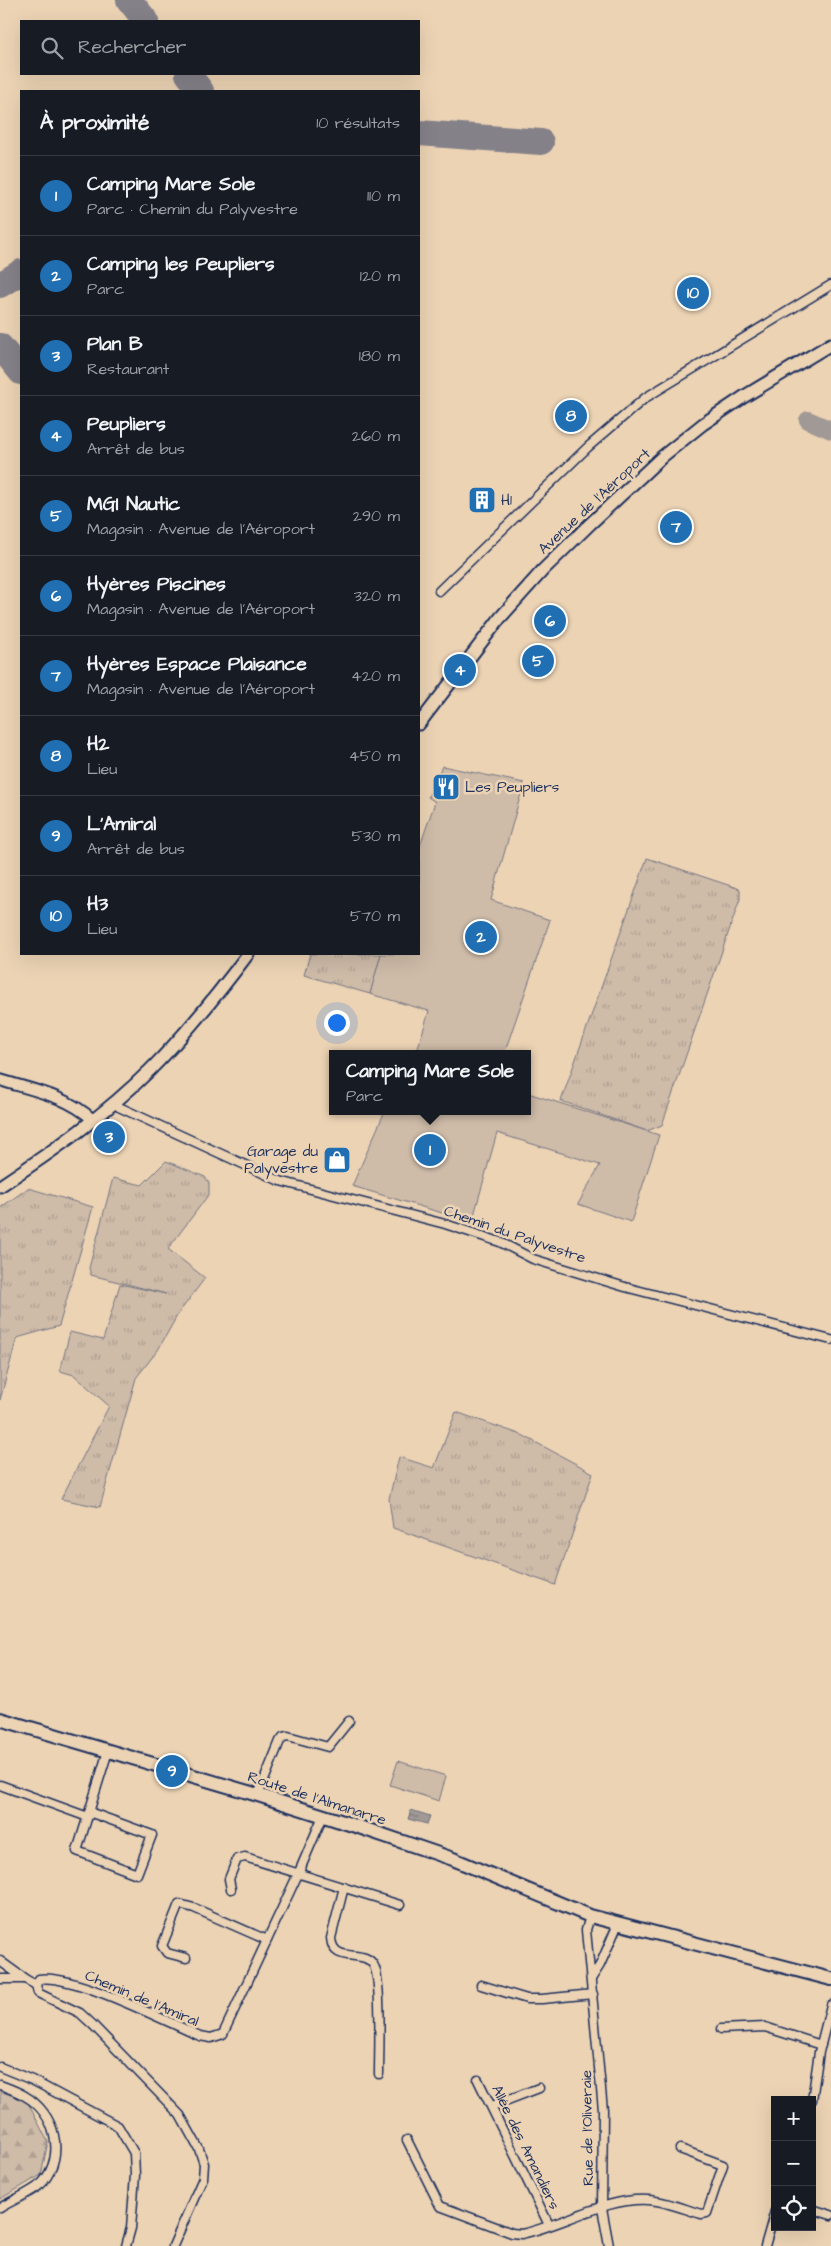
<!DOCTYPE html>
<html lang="fr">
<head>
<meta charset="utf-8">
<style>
	:root { --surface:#171b24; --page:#242831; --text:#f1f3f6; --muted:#9ea1a6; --line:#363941; --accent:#1f6fb2 }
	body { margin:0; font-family:"Architects Daughter",sans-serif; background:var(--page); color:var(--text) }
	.controls { position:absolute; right:15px; bottom:15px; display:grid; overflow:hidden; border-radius:0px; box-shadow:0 5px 20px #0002 }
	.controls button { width:45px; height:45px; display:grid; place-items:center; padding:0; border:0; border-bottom:1px solid var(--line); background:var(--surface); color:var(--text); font:25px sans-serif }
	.you { position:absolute; left:336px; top:1022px; width:18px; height:18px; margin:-12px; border:4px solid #fff; border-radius:50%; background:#1a73e8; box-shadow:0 0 0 8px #1a73e833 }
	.badge { display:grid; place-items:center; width:32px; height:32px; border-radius:50%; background:var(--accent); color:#fff; font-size:16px; font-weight:700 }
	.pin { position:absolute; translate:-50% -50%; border:2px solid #fff; box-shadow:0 1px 5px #0006 }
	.popup { position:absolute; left:329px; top:1050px; width:202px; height:65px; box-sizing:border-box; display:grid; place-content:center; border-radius:0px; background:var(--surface); filter:drop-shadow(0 1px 4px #0005); font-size:16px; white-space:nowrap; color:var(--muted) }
	.popup b { font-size:19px; color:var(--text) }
	.popup::after { content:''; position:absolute; left:50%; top:100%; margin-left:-10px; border:10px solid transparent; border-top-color:var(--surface) }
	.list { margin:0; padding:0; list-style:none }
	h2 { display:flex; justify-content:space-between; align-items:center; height:65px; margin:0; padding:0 20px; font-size:21px }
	h2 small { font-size:16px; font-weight:400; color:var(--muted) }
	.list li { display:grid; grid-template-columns:32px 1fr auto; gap:15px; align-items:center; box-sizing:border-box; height:80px; padding:0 20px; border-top:1px solid var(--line) }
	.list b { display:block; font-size:19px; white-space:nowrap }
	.list p { margin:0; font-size:16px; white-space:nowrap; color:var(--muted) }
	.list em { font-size:16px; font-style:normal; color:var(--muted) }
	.icon { flex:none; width:28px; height:28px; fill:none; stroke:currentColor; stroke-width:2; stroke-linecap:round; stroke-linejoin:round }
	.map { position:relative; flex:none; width:831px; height:2246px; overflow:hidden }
	.search { position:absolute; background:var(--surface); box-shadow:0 5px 20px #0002; left:20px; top:20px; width:400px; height:55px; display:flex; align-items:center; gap:12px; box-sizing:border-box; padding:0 18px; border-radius:0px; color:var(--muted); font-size:19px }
	.panel { position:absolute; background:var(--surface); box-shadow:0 5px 20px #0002; left:20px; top:90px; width:400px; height:865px; border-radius:0px }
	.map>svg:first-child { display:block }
	.grass { fill:url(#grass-tufts); stroke:#747583 }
	.forest { fill:url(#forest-firs); stroke:#747583 }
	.park { fill:#cebba8; stroke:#747583 }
	.water { fill:url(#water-ripples); stroke:#6b6f7f }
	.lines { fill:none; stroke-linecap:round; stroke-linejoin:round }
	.river { stroke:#a19995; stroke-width:18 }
	.taxiway { stroke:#848189; stroke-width:26 }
	.minor-casing { stroke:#1b2f5e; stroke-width:11 }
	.tertiary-casing { stroke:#1b2f5e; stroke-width:14 }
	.secondary-casing { stroke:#1b2f5e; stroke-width:15 }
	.primary-casing { stroke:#1b2f5e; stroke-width:16 }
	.minor { stroke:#ecd3b4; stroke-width:8 }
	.tertiary { stroke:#ecd3b4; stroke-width:10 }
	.secondary { stroke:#ecd3b4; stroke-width:11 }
	.primary { stroke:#ecd3b4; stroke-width:12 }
	.labels { text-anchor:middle; stroke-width:5; stroke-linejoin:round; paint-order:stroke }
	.poi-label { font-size:15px; fill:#1b2f5e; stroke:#ecd3b4; text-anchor:start }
	.street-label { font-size:15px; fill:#1b2f5e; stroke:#ecd3b4 }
</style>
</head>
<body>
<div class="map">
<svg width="831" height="2246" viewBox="0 0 831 2246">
	<defs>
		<pattern id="grass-tufts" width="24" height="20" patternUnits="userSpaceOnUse" patternTransform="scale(1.25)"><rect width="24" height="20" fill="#cebba8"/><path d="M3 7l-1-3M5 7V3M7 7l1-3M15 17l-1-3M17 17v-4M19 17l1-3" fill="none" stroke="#b0a193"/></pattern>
		<pattern id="forest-firs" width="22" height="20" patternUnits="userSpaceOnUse" patternTransform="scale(1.25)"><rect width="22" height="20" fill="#cebba8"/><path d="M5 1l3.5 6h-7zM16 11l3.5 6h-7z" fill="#b0a193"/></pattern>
		<pattern id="water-ripples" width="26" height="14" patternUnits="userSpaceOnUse" patternTransform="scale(1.25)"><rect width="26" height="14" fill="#a19995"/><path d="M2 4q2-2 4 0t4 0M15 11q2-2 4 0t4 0" fill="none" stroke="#827d7d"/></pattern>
	</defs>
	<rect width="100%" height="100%" fill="#ecd3b4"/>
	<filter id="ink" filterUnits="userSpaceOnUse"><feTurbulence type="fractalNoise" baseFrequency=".02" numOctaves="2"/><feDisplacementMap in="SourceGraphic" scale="10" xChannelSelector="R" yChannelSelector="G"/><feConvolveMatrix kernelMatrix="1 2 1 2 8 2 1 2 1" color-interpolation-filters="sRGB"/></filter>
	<g filter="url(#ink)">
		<g class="grass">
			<path d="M647,858L740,889V899L662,1125L647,1131L561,1101Z"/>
			<path d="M310,954H381L370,994L304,975Z"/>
			<path d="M166,1161L205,1177L209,1183V1194L168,1249L205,1278L178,1314L158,1350L136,1378L100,1507L61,1499L109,1406L74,1375L60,1371L70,1332L103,1340L120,1284L166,1294L91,1275L89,1268L113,1178L142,1185Z"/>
			<path d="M28,1188L93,1207L59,1326L17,1338L0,1400V1208Z"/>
			<path d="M456,1412L522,1435L593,1473L555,1585L393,1528L389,1499L399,1457L434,1468Z"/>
		</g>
		<path class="forest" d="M0,2091L27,2101L48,2142L41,2175L0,2199Z"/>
		<g class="park">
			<path d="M442,766L524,783L491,900L550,920L504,1054H416L429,1011L370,994L381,954H419V849L435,802L428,797Z"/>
			<path d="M528,1093L659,1135L631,1222L578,1204L600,1165L497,1133L472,1222L352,1186L385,1111H528Z"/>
			<path d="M398,1761L446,1776L439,1801L390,1785Z"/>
		</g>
		<path class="water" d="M411,1810L430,1816L427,1824L408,1819Z"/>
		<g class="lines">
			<path class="river" d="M808,420L831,430"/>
			<g class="taxiway">
				<path d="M129,0L146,21"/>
				<path d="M188,74L201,91"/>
				<path d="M419,133L541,142"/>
				<path d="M0,285L21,272"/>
				<path d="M0,346L21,372"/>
			</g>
			<defs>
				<g id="minor">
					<path d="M439,591L588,447L645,398L831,285"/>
					<path d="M115,1102L119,1107L280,1181L445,1224L500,1242L533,1259L625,1287L831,1340"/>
					<path d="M0,1785L88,1817"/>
					<path d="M258,1795L280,1741L283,1737L288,1736L328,1747L349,1721"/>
					<path d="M89,1812L152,1835L137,1874L77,1851L108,1751"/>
					<path d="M344,1887L331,1938C333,1966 365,1947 374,1966C382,1982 379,2052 379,2074"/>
					<path d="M231,1889L229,1879L237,1859L245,1857L400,1905"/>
					<path d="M590,1916L586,1930L603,2110L602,2208L609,2246"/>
					<path d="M186,1958L167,1953L162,1946L179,1904L194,1908L267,1940"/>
					<path d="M0,1961L25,1979"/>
					<path d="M0,1979H25L36,1985"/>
					<path d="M591,1979L600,1965L618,1924"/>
					<path d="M481,1985L527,1999H542L593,1994"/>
					<path d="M721,2029L765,2027L821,2045"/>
					<path d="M0,2067L32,2080L118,2126L134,2153L135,2175L131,2228L126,2246"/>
					<path d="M478,2080L549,2225"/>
					<path d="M0,2085C8,2088 17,2091 25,2096C55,2113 66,2154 43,2182C35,2191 11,2201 0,2208"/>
					<path d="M812,2100L819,2052L831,2005"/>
					<path d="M492,2106L539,2088"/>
					<path d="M407,2140L440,2206L512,2233L521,2234C561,2226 607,2197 648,2200C666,2201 684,2209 701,2214L707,2213L723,2165L680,2149"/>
					<path d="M812,2209L831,2215"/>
					<path d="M173,2246L203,2178L204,2164L199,2149L180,2115L93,2025L80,2013L38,1993L36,1985L39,1979C72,1973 165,2021 200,2036L211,2038L223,2034L299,1872L323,1816"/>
					<path d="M765,2246L775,2211"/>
				</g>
				<path id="tertiary" d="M0,1080C32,1090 68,1096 93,1120"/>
				<g id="secondary">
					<path d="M419,724L500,618L543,570L590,524L663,456L703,424L745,396L831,344"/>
					<path d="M0,1186C53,1151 105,1115 150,1070C186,1034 218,994 248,954"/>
				</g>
				<path id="primary" d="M0,1719L258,1795L362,1828L453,1859L590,1916L831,1979"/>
			</defs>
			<use href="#minor" class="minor-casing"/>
			<use href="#tertiary" class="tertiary-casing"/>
			<use href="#secondary" class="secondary-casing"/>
			<use href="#primary" class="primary-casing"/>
			<use href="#minor" class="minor"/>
			<use href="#tertiary" class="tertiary"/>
			<use href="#secondary" class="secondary"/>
			<use href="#primary" class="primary"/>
		</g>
	</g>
	<defs>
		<symbol id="building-square" viewBox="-11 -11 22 22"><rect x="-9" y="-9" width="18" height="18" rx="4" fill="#1f6fb2" stroke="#ecd3b4"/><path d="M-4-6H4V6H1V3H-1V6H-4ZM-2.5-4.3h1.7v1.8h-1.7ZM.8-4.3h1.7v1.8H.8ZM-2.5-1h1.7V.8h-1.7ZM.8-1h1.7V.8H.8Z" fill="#fff"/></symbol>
		<symbol id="restaurant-square" viewBox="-11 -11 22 22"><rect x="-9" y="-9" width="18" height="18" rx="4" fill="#1f6fb2" stroke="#ecd3b4"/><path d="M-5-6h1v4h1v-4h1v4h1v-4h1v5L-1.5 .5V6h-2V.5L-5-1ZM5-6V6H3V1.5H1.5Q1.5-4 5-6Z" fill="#fff"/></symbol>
		<symbol id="shop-square" viewBox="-11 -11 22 22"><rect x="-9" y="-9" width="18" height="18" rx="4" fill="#1f6fb2" stroke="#ecd3b4"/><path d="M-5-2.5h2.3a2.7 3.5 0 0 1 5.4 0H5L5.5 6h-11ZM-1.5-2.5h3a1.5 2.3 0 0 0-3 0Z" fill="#fff"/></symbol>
	</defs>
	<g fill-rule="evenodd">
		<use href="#building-square" x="466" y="484" width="32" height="32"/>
		<use href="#restaurant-square" x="430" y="771" width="32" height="32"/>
		<use href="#shop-square" x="321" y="1144" width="32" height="32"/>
	</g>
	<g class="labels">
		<g class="poi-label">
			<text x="501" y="505">H1</text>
			<text x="465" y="792">Les Peupliers</text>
			<text x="318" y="1156" text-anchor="end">Garage du<tspan x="318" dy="17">Palyvestre</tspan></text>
		</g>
		<g class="street-label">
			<text transform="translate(594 501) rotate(-43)" y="5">Avenue de l'Aéroport</text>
			<text transform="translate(515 1234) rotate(19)" y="5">Chemin du Palyvestre</text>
			<text transform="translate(317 1798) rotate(18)" y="5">Route de l'Almanarre</text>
			<text transform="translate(142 1998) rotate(23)" y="5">Chemin de l'Amiral</text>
			<text transform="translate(587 2128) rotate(-91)" y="5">Rue de l'Oliveraie</text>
			<text transform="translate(526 2147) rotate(64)" y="5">Allée des Amandiers</text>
		</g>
	</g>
</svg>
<div class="controls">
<button>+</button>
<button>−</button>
<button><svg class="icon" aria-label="locate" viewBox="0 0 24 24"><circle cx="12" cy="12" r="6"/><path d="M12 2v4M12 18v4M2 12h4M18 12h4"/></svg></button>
</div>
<div class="you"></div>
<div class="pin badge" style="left:430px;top:1150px">1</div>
<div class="popup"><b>Camping Mare Sole</b>Parc</div>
<div class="pin badge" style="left:481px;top:937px">2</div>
<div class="pin badge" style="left:109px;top:1137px">3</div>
<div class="pin badge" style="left:460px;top:670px">4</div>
<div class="pin badge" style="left:538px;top:661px">5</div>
<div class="pin badge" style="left:550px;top:621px">6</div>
<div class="pin badge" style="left:676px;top:527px">7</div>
<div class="pin badge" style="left:571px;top:416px">8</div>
<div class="pin badge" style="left:172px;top:1771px">9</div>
<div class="pin badge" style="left:693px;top:293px">10</div>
<div class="search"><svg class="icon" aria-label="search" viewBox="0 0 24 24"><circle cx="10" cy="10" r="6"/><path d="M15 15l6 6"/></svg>Rechercher</div>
<section class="panel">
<h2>À proximité<small>10 résultats</small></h2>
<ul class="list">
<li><span class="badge">1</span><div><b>Camping Mare Sole</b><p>Parc · Chemin du Palyvestre</p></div><em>110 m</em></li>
<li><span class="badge">2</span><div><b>Camping les Peupliers</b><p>Parc</p></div><em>120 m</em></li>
<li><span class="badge">3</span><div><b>Plan B</b><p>Restaurant</p></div><em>180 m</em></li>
<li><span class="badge">4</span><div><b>Peupliers</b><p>Arrêt de bus</p></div><em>260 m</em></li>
<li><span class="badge">5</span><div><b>MGI Nautic</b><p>Magasin · Avenue de l'Aéroport</p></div><em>290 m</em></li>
<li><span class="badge">6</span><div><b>Hyères Piscines</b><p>Magasin · Avenue de l'Aéroport</p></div><em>320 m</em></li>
<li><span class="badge">7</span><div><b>Hyères Espace Plaisance</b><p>Magasin · Avenue de l'Aéroport</p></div><em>420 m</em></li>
<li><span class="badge">8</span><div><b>H2</b><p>Lieu</p></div><em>450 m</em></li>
<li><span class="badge">9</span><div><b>L'Amiral</b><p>Arrêt de bus</p></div><em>530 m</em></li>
<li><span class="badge">10</span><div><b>H3</b><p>Lieu</p></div><em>570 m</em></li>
</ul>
</section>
</div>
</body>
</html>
